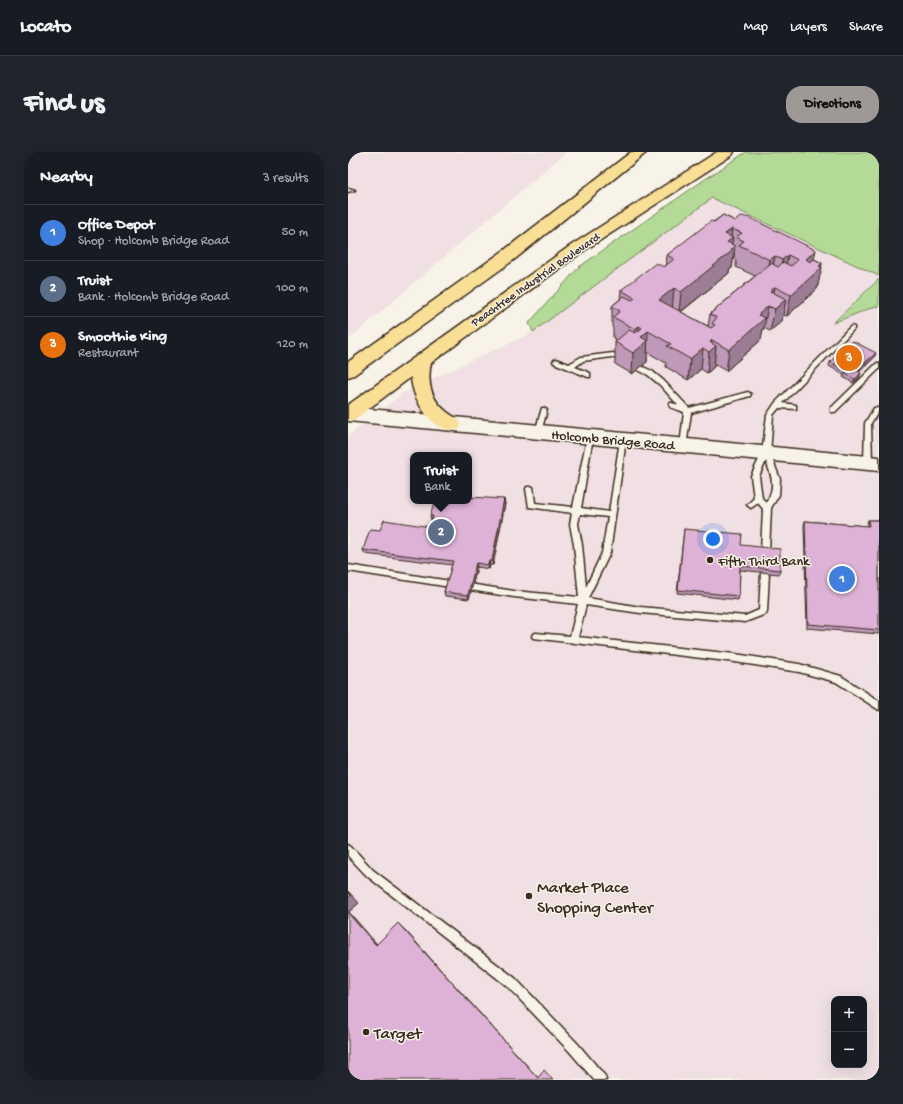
<!DOCTYPE html>
<html lang="en">
<head>
<meta charset="utf-8">
<style>
	:root { --surface:#171b24; --page:#20242c; --text:#f1f3f6; --muted:#9ea1a6; --line:#363941; --accent:#9f9995 }
	body { margin:0; font-family:"Gochi Hand",sans-serif; background:var(--page); color:var(--text) }
	.controls { position:absolute; right:12px; bottom:12px; display:grid; overflow:hidden; border-radius:8px; box-shadow:0 4px 16px #0002 }
	.controls button { width:36px; height:36px; display:grid; place-items:center; padding:0; border:0; border-bottom:1px solid var(--line); background:var(--surface); color:var(--text); font:20px sans-serif }
	.you { position:absolute; left:365px; top:387px; width:14px; height:14px; margin:-10px; border:3px solid #fff; border-radius:50%; background:#1a73e8; box-shadow:0 0 0 6px #1a73e833 }
	.badge { display:grid; place-items:center; width:26px; height:26px; border-radius:50%; background:var(--accent); color:#fff; font-size:13px; font-weight:700 }
	.pin { position:absolute; translate:-50% -50%; border:2px solid #fff; box-shadow:0 1px 4px #0006 }
	.popup { position:absolute; left:62px; top:300px; width:62px; height:52px; box-sizing:border-box; display:grid; place-content:center; border-radius:8px; background:var(--surface); filter:drop-shadow(0 1px 3px #0005); font-size:13px; white-space:nowrap; color:var(--muted) }
	.popup b { font-size:15px; color:var(--text) }
	.popup::after { content:''; position:absolute; left:50%; top:100%; margin-left:-8px; border:8px solid transparent; border-top-color:var(--surface) }
	.list { margin:0; padding:0; list-style:none }
	h2 { display:flex; justify-content:space-between; align-items:center; height:52px; margin:0; padding:0 16px; font-size:17px }
	h2 small { font-size:13px; font-weight:400; color:var(--muted) }
	.list li { display:grid; grid-template-columns:26px 1fr auto; gap:12px; align-items:center; box-sizing:border-box; height:56px; padding:0 16px; border-top:1px solid var(--line) }
	.list b { display:block; font-size:15px; white-space:nowrap }
	.list p { margin:0; font-size:13px; white-space:nowrap; color:var(--muted) }
	.list em { font-size:13px; font-style:normal; color:var(--muted) }
	.map { position:relative; flex:none; width:531px; height:928px; overflow:hidden; border-radius:16px }
	header { display:flex; align-items:center; gap:24px; box-sizing:border-box; height:56px; padding:0 20px; background:var(--surface); border-bottom:1px solid var(--line) }
	header strong { font-size:19px }
	nav { display:flex; gap:22px; margin-inline-start:auto; font-size:14px }
	.intro { display:flex; align-items:center; justify-content:space-between; box-sizing:border-box; height:96px; padding:0 24px }
	h1 { margin:0; font-size:28px }
	.button { padding:10px 18px; border-radius:16px; background:var(--accent); color:#111; font-size:14px; font-weight:700 }
	main { display:flex; gap:24px; padding:0 24px }
	aside { flex:1; background:var(--surface); border-radius:16px; box-shadow:0 4px 16px #0002 }
	.map>svg:first-child { display:block }
	.built { fill:#f0e0e3; fill-rule:evenodd }
	.green { fill:#b3da96; stroke:#77825a }
	.lines { fill:none; stroke-linecap:round; stroke-linejoin:round }
	.lane-casing { stroke:#3b2a1e; stroke-width:3 }
	.secondary-casing { stroke:#3b2a1e; stroke-width:3 }
	.highway-casing { stroke:#3b2a1e; stroke-width:3 }
	.lane { fill:#f7f3e8; fill-rule:evenodd }
	.secondary { fill:#f7f3e8; fill-rule:evenodd }
	.highway { fill:#f9df96; fill-rule:evenodd }
	.wall { fill:#bf99b8; stroke:#3b2a1e; fill-rule:evenodd }
	.shaded-wall { fill:#9b7d96; stroke:#3b2a1e }
	.building { fill:#deb2d6; stroke:#3b2a1e; fill-rule:evenodd }
	.poi-dot { fill:#3b2a1e; stroke:#f7f3e8; stroke-width:1.5 }
	.labels { text-anchor:middle; stroke-width:3; stroke-linejoin:round; paint-order:stroke }
	.far-street-label { font-size:12px; fill:#3b2a1e; stroke:#f7f3e8 }
	.street-label { font-size:14px; fill:#3b2a1e; stroke:#f7f3e8 }
	.poi-label { font-size:14px; fill:#3b2a1e; stroke:#f7f3e8; text-anchor:start }
	.near-poi-label { font-size:17px; fill:#3b2a1e; stroke:#f7f3e8; text-anchor:start }
</style>
</head>
<body>
<header>
<strong>Locato</strong>
<nav><a>Map</a><a>Layers</a><a>Share</a></nav>
</header>
<div class="intro"><h1>Find us</h1><a class="button">Directions</a></div>
<main>
<aside>
<h2>Nearby<small>3 results</small></h2>
<ul class="list">
<li><span class="badge" style="background:#3f7fe0">1</span><div><b>Office Depot</b><p>Shop · Holcomb Bridge Road</p></div><em>50 m</em></li>
<li><span class="badge" style="background:#5c6f8a">2</span><div><b>Truist</b><p>Bank · Holcomb Bridge Road</p></div><em>100 m</em></li>
<li><span class="badge" style="background:#e8710a">3</span><div><b>Smoothie King</b><p>Restaurant</p></div><em>120 m</em></li>
</ul>
</aside>
<div class="map">
<svg width="531" height="928" viewBox="0 0 531 928">
	<rect width="100%" height="100%" fill="#f7f3e8"/>
	<filter id="ink" filterUnits="userSpaceOnUse"><feTurbulence type="fractalNoise" baseFrequency=".025" numOctaves="2"/><feDisplacementMap in="SourceGraphic" scale="8" xChannelSelector="R" yChannelSelector="G"/><feConvolveMatrix kernelMatrix="1 2 1 2 8 2 1 2 1" color-interpolation-filters="sRGB"/></filter>
	<g filter="url(#ink)">
		<g class="built">
			<path d="M0,0H218L0,188Z"/>
			<path d="M364,46L531,124V127L486,170L528,154L531,155V928H0V284L58,239L185,180ZM65,303H121V349H65ZM486,847H516V913H486Z"/>
		</g>
		<g class="green">
			<path d="M398,0H531V124L364,46L185,180L181,171L231,115L353,30Z"/>
			<path d="M531,127V155L528,154L485,171Z"/>
		</g>
		<g class="lines">
			<defs>
				<g id="lane">
					<path d="M0,36L7,38L0,40Z"/>
					<path d="M504,174L506,175V177L435,251L448,253V257L431,256L425,263L422,301L432,327L431,343L423,356L421,400L417,403L414,402L413,400L415,357L410,351L403,356L399,353L406,346L403,324L414,301L419,263L427,251L502,175ZM418,309C424,325 428,335 418,351L414,346L411,324Z"/>
					<path d="M265,201L304,219L316,229L341,256L400,240L403,242L402,244L343,261L338,294L335,297L332,294L336,260L322,255V251H324L330,253L312,233L300,223L264,205L235,209L227,215L242,221V225H240L206,211L205,209L208,207L221,212L233,205Z"/>
					<path d="M529,211H531V217L487,260H483V256Z"/>
					<path d="M194,256H196L199,258L193,280L190,283L187,280Z"/>
					<path d="M526,256H530L531,259L523,271L524,311L520,314L516,311L517,271Z"/>
					<path d="M242,282L245,285L233,356L261,360L272,288L275,285L278,288L262,401L240,446L292,455L397,464L411,458L413,421L414,419H420L421,421L419,460L418,462L397,470L292,461L238,453L230,485L387,502L451,512L493,524L531,549V558L488,530L451,520L387,510L185,486L184,484L185,482L188,481L222,484L230,452L166,445L0,419V413L166,439L231,445L226,393L222,372L224,361L181,355L178,337L179,335H185L187,351L225,355L239,285ZM232,362L260,365L254,401L238,435L234,393L230,372Z"/>
					<path d="M0,692L3,694L25,718L167,826L230,892L257,924L258,928H246L222,900L159,834L19,724L0,704Z"/>
				</g>
				<path id="secondary" d="M0,255L531,305V319L0,269Z"/>
				<g id="highway">
					<path d="M283,0H299L167,107L6,223L0,225V210L155,99Z"/>
					<path d="M369,0H386L384,3L234,100L83,211C79,230 82,247 99,260C104,264 110,266 113,272L111,277C85,284 64,247 63,225L7,267L0,269V253L222,94Z"/>
				</g>
			</defs>
			<use href="#lane" class="lane-casing"/>
			<use href="#secondary" class="secondary-casing"/>
			<use href="#highway" class="highway-casing"/>
			<use href="#lane" class="lane"/>
			<use href="#secondary" class="secondary"/>
			<use href="#highway" class="highway"/>
		</g>
		<g class="wall">
			<path d="M375,63L474,111L469,137L439,164L435,163L434,169L422,179L416,176L415,177L413,188L378,219L366,212V215L359,221L353,217L340,228L318,215V211L299,200V210L284,222L267,212V190L269,188L265,186V176L264,175V154L272,147L273,138L316,115L318,113L319,103ZM386,101V107L388,109V115L407,124L362,162L360,174L333,160L381,121V118L384,116Z"/>
			<path d="M526,206L511,220V226L505,231L495,225L496,223L481,214L482,210Z"/>
			<path d="M156,347L157,352L145,413H142L141,417L129,415L121,447L97,444L96,440L104,413L17,402L15,398L32,378L83,375L84,368H83L82,364Z"/>
			<path d="M520,368H531V482L459,476L456,373L457,369L519,374V372Z"/>
			<path d="M336,377L393,393L432,418L431,422L392,418L391,444L390,448L329,441Z"/>
		</g>
		<g class="shaded-wall">
			<path d="M384,77L383,87L385,86L383,97L387,94L384,116L381,118V121L331,161L333,140L377,82Z"/>
			<path d="M468,98L463,120L458,107Z"/>
			<path d="M440,103L436,125L430,129L434,108Z"/>
			<path d="M427,104L423,126L418,130L422,108Z"/>
			<path d="M474,111L473,116L474,115L469,137L439,164L443,143Z"/>
			<path d="M427,135L423,156L420,154L416,176L415,177L413,188L378,219L381,198L410,163L422,139Z"/>
			<path d="M326,136L324,158L311,148Z"/>
			<path d="M438,147L434,169L422,179L427,157Z"/>
			<path d="M291,174L290,195L287,198V177Z"/>
			<path d="M300,179L299,210L284,222L285,201L293,185Z"/>
			<path d="M364,188L363,198L368,194L366,215L359,221L362,190Z"/>
			<path d="M355,196L353,217L340,228L342,207Z"/>
			<path d="M528,201L526,206L507,223L509,218Z"/>
			<path d="M513,221L511,226L505,231L507,227Z"/>
			<path d="M156,347L157,352L145,413L144,409Z"/>
			<path d="M141,409L142,413L141,417L140,413Z"/>
			<path d="M128,411L129,415L121,447L120,443Z"/>
			<path d="M0,739L11,751L1,760L35,799L28,793L0,761Z"/>
			<path d="M50,771L57,778L192,928L190,926Z"/>
		</g>
		<g class="building">
			<path d="M375,63L387,69L394,64L402,66L468,98L458,107L462,110L466,107L474,111L471,114L474,115L443,143L427,135L422,139L438,147L427,157L420,154L410,163L417,166L381,198L364,188L362,190L368,194L361,200L355,196L342,207L319,194L323,192L300,179L293,185L300,189L285,201L267,190L281,178L287,181L294,176L291,174L287,177L265,165L272,159L264,154L276,144L284,148L287,146L273,138L308,111L316,115L326,107L319,103L363,69L366,70ZM384,77L394,81L388,85L396,89L391,93L422,108L427,104L434,108L440,103L450,108L443,114L435,110L430,115L423,111L362,162L369,166L364,171L367,173L363,176L311,148L326,136L333,140L384,99L382,98L387,94L379,90L385,86L377,82Z"/>
			<path d="M505,189L528,201L509,218L513,221L507,227L496,221L499,219L482,210Z"/>
			<path d="M121,345L156,347L144,409H141L140,413L128,411L120,443L96,440L105,409L15,398L22,377L32,378L36,368L83,375L85,364H82L87,349H121Z"/>
			<path d="M520,368H531V478L460,472L457,369L521,374Z"/>
			<path d="M336,377L394,382L393,393L432,397V418L392,414L391,444L330,438Z"/>
			<path d="M0,740L3,743L0,746Z"/>
			<path d="M0,761L28,793L50,771L190,926L196,918L205,928H0Z"/>
		</g>
	</g>
	<g class="poi-dot">
		<circle cx="362" cy="408" r="4"/>
		<circle cx="181" cy="744" r="4"/>
		<circle cx="18" cy="880" r="4"/>
	</g>
	<g class="labels">
		<g class="far-street-label">
			<text transform="translate(187 127) rotate(-35)" y="4">Peachtree Industrial Boulevard</text>
		</g>
		<g class="street-label">
			<text transform="translate(265 287) rotate(5)" y="5">Holcomb Bridge Road</text>
		</g>
		<g class="poi-label">
			<text x="370" y="413">Fifth Third Bank</text>
		</g>
		<g class="near-poi-label">
			<text x="189" y="740">Market Place<tspan x="189" dy="20">Shopping Center</tspan></text>
			<text x="26" y="886">Target</text>
		</g>
	</g>
</svg>
<div class="controls">
<button>+</button>
<button>−</button>
</div>
<div class="you"></div>
<div class="pin badge" style="left:494px;top:427px;background:#3f7fe0">1</div>
<div class="pin badge" style="left:93px;top:380px;background:#5c6f8a">2</div>
<div class="popup"><b>Truist</b>Bank</div>
<div class="pin badge" style="left:501px;top:206px;background:#e8710a">3</div>
</div>
</main>
</body>
</html>
